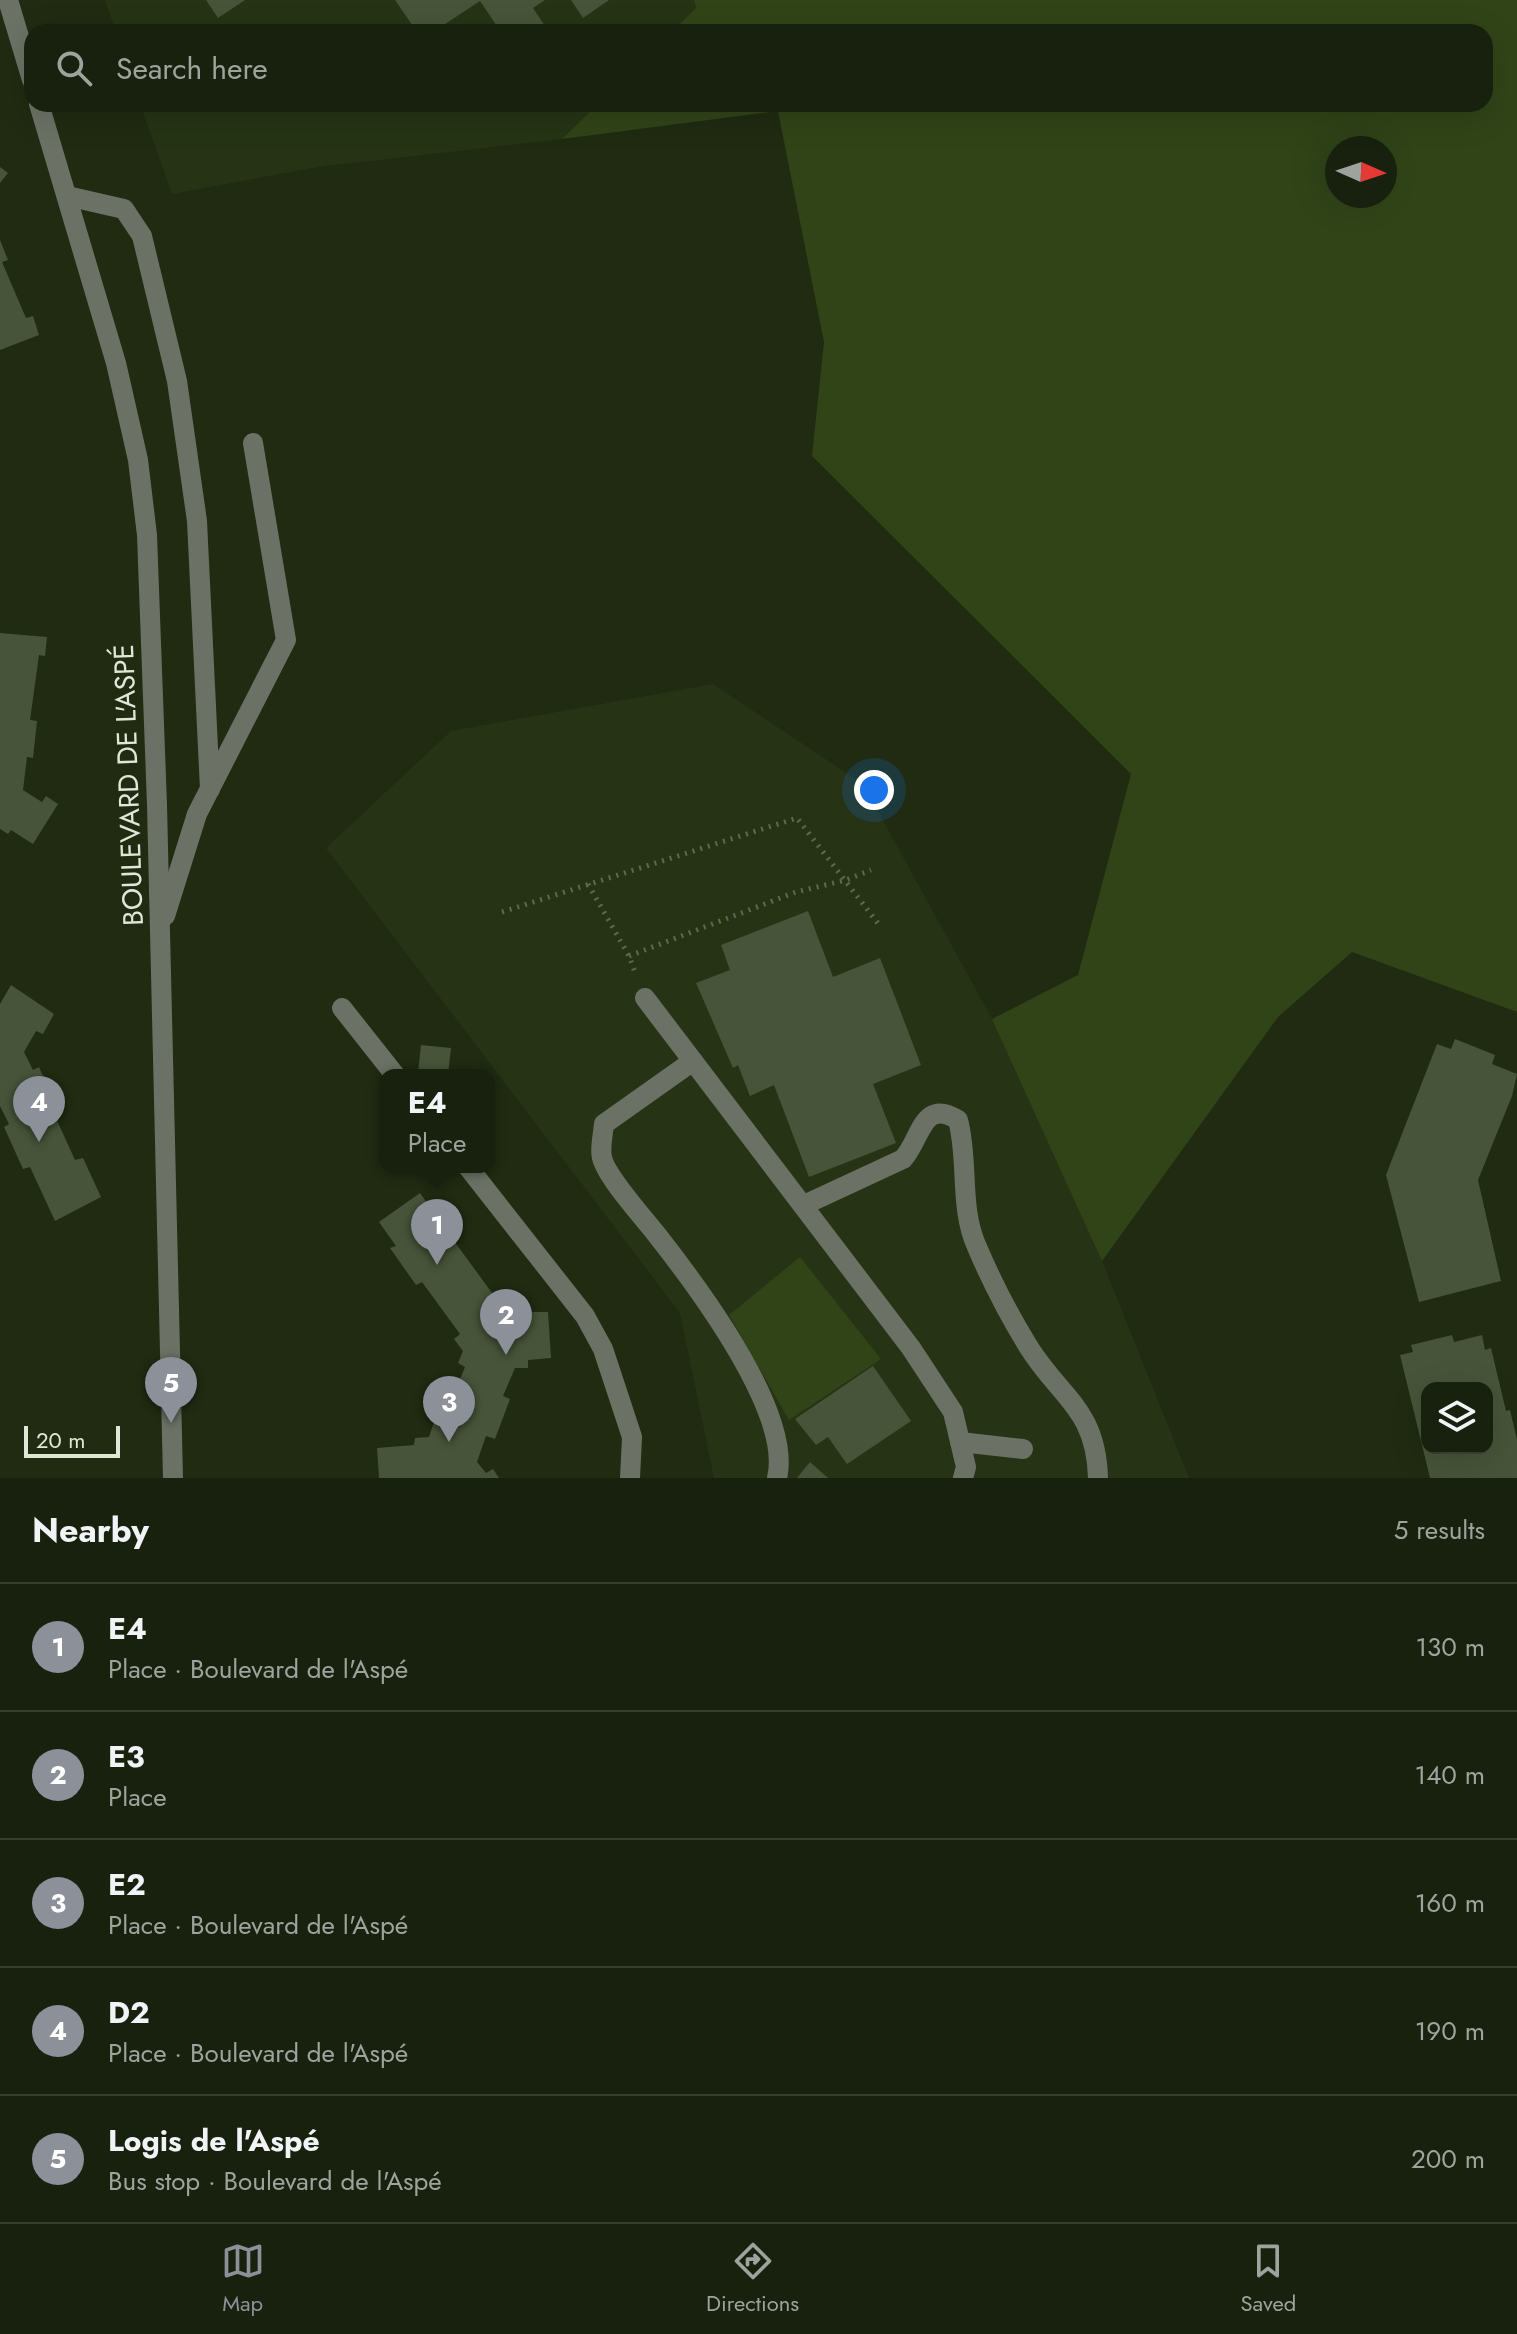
<!DOCTYPE html>
<html lang="en">
<head>
<meta charset="utf-8">
<style>
	:root { --surface:#18200e; --page:#212817; --text:#f1f3f6; --muted:#9fa39e; --line:#363e2e; --accent:#8c9099 }
	body { margin:0; font-family:Jost,sans-serif; background:var(--page); color:var(--text) }
	.controls { position:absolute; right:24px; bottom:24px; display:grid; overflow:hidden; border-radius:16px; box-shadow:0 8px 32px #0002 }
	.controls button { width:72px; height:72px; display:grid; place-items:center; padding:0; border:0; border-bottom:2px solid var(--line); background:var(--surface); color:var(--text); font:40px sans-serif }
	.compass { position:absolute; left:1325px; top:136px; width:72px; height:72px; border-radius:50%; background:var(--surface); box-shadow:0 8px 32px #0002; rotate:93deg }
	.scale { position:absolute; left:24px; bottom:20px; width:96px; box-sizing:border-box; padding-left:8px; border:4px solid #dfe7d8; border-top:0; font-size:22px; line-height:28px; white-space:nowrap; color:#dfe7d8; -webkit-text-stroke:6px #202b12; paint-order:stroke }
	.you { position:absolute; left:874px; top:790px; width:28px; height:28px; margin:-20px; border:6px solid #fff; border-radius:50%; background:#1a73e8; box-shadow:0 0 0 12px #1a73e833 }
	.badge { display:grid; place-items:center; width:52px; height:52px; border-radius:50%; background:var(--accent); color:#fff; font-size:26px; font-weight:700 }
	.pin { position:absolute; translate:-50% -66px; filter:drop-shadow(0 2px 4px #0008) }
	.pin::after { content:''; position:absolute; top:42px; width:28px; height:24px; background:inherit; clip-path:polygon(0 0,100% 0,50% 100%) }
	.popup { position:absolute; left:379px; top:1069px; width:116px; height:104px; box-sizing:border-box; display:grid; place-content:center; border-radius:16px; background:var(--surface); filter:drop-shadow(0 2px 6px #0005); font-size:26px; white-space:nowrap; color:var(--muted) }
	.popup b { font-size:30px; color:var(--text) }
	.popup::after { content:''; position:absolute; left:50%; top:100%; margin-left:-16px; border:16px solid transparent; border-top-color:var(--surface) }
	.list { margin:0; padding:0; list-style:none }
	h2 { display:flex; justify-content:space-between; align-items:center; height:104px; margin:0; padding:0 32px; font-size:34px }
	h2 small { font-size:26px; font-weight:400; color:var(--muted) }
	.list li { display:grid; grid-template-columns:52px 1fr auto; gap:24px; align-items:center; box-sizing:border-box; height:128px; padding:0 32px; border-top:2px solid var(--line) }
	.list b { display:block; font-size:30px; white-space:nowrap }
	.list p { margin:0; font-size:26px; white-space:nowrap; color:var(--muted) }
	.list em { font-size:26px; font-style:normal; color:var(--muted) }
	.icon { flex:none; width:44px; height:44px; fill:none; stroke:currentColor; stroke-width:2; stroke-linecap:round; stroke-linejoin:round }
	.map { position:relative; flex:none; width:1517px; height:1478px; overflow:hidden }
	.search { position:absolute; background:var(--surface); box-shadow:0 8px 32px #0002; left:24px; right:24px; top:24px; height:88px; display:flex; align-items:center; gap:20px; box-sizing:border-box; padding:0 28px; border-radius:24px; color:var(--muted); font-size:30px }
	.sheet { height:744px; background:var(--surface) }
	nav { display:flex; justify-content:space-around; align-items:center; box-sizing:border-box; height:112px; border-top:2px solid var(--line); background:var(--surface); font-size:22px; color:var(--muted) }
	nav a { display:grid; justify-items:center; gap:4px }
	nav .on { color:var(--accent) }
	.map>svg:first-child { display:block }
	.built { fill:#263415 }
	.green { fill:#314418; fill-rule:evenodd }
	.building { fill:#475439; fill-rule:evenodd }
	.lines { fill:none; stroke-linecap:round; stroke-linejoin:round }
	.path { stroke:#5e6853; stroke-width:5; stroke-dasharray:2 6; stroke-linecap:butt }
	.minor { stroke:#6b7265; stroke-width:20 }
	.labels { text-anchor:middle; stroke-width:6; stroke-linejoin:round; paint-order:stroke }
	.street-label { font-size:28px; fill:#dfe7d8; stroke:#202b12 }
</style>
</head>
<body>
<div class="map">
<svg width="1517" height="1478" viewBox="0 0 1517 1478">
	<rect width="100%" height="100%" fill="#202b12"/>
	<g class="built">
		<path d="M105,0H694L696,8L671,32H116Z"/>
		<path d="M140,104H598L562,139L318,167L172,194Z"/>
		<path d="M713,684L863,784L1040,1106L1189,1478H714L680,1313L326,848L451,731Z"/>
	</g>
	<g class="green">
		<path d="M694,0H1517V1012L1352,952L1278,1017L1102,1261L992,1019L1078,975L1131,774L812,456L824,342L778,111L562,139L598,104H1485V32H671L696,8ZM1337,148H1385V196H1337Z"/>
		<path d="M800,1257L881,1359L789,1420L729,1315Z"/>
	</g>
	<g class="building">
		<path d="M206,0H245L218,18Z"/>
		<path d="M395,0H545L533,8L549,32H501L480,1L433,32H417Z"/>
		<path d="M571,0H609L583,18Z"/>
		<path d="M0,167L8,173L0,183Z"/>
		<path d="M0,240L8,260L2,262L26,318L33,316L39,335L0,350Z"/>
		<path d="M0,633L47,637L45,656L39,655L30,720L37,721L33,758L27,757L23,790L42,802L46,796L58,804L33,844L11,830L8,834L0,829Z"/>
		<path d="M808,911L833,977L880,958L921,1065L873,1084L896,1143L809,1177L774,1085L750,1096L738,1065L733,1068L696,983L730,970L721,945Z"/>
		<path d="M11,985L54,1014L43,1034L36,1031L24,1052L33,1070L39,1067L50,1092L45,1094L75,1160L83,1158L101,1197L55,1221L30,1167L23,1169L4,1127L9,1124L0,1106V1004Z"/>
		<path d="M1455,1039L1495,1055L1492,1064L1517,1074L1512,1096L1478,1180L1501,1281L1419,1302L1386,1175L1437,1044L1451,1049Z"/>
		<path d="M421,1045L451,1048L448,1075L418,1073Z"/>
		<path d="M420,1193L430,1207L425,1210L449,1245L454,1241L495,1297L488,1301L502,1319L521,1320L522,1312H548L551,1358L528,1360V1368H515L503,1396L510,1399L495,1439L486,1436L477,1462L486,1473L493,1469L499,1478H379L377,1448L414,1445L415,1438L429,1437L434,1422L441,1424L465,1367L458,1363L463,1351L454,1339L460,1334L422,1282L416,1285L390,1248L396,1246L379,1222Z"/>
		<path d="M1452,1335L1454,1342L1482,1335L1485,1350L1491,1348L1506,1411L1510,1410L1517,1440V1478H1430L1400,1355L1413,1352L1411,1345ZM1427,1388H1487V1448H1427Z"/>
		<path d="M873,1366L911,1421L847,1464L828,1437L816,1445L795,1419Z"/>
		<path d="M810,1462L828,1478H797Z"/>
	</g>
	<g class="lines">
		<g class="path">
			<path d="M588,884L629,956L636,975"/>
			<path d="M502,912L797,818L880,926"/>
			<path d="M629,956L796,892L846,880L871,870"/>
		</g>
		<g class="minor">
			<path d="M8,0L32,80"/>
			<path d="M39,104L116,363L138,460L147,535L157,805L173,1478"/>
			<path d="M67,196L124,209L142,236L177,381L197,521L210,789"/>
			<path d="M165,916L197,814L286,640L253,443"/>
			<path d="M645,998L911,1348L953,1412L966,1467L963,1478"/>
			<path d="M342,1008L395,1075"/>
			<path d="M693,1061L604,1124C603,1135 599,1152 603,1161C610,1181 643,1217 657,1235C697,1286 793,1413 777,1478"/>
			<path d="M468,1167L585,1316L603,1349L632,1437L630,1478"/>
			<path d="M804,1205L903,1159C921,1140 922,1097 958,1120C969,1161 959,1208 977,1247C991,1280 1009,1315 1028,1346C1060,1398 1096,1408 1098,1478"/>
			<path d="M960,1442L1023,1449"/>
		</g>
	</g>
	<g class="labels">
		<g class="street-label">
			<text transform="translate(128 785) rotate(-92)" y="10">BOULEVARD DE L'ASPÉ</text>
		</g>
	</g>
</svg>
<div class="controls">
<button><svg class="icon" aria-label="layers" viewBox="0 0 24 24"><path d="M12 4l9 5-9 5-9-5zM3 14l9 5 9-5"/></svg></button>
</div>
<svg class="compass" viewBox="-18 -18 36 36"><path d="M0-13l5 13h-10z" fill="#e53935"/><path d="M0 13l5-13h-10z" fill="#9fa39e"/></svg>
<div class="scale">20 m</div>
<div class="you"></div>
<div class="pin badge" style="left:437px;top:1265px">1</div>
<div class="popup"><b>E4</b>Place</div>
<div class="pin badge" style="left:506px;top:1355px">2</div>
<div class="pin badge" style="left:449px;top:1442px">3</div>
<div class="pin badge" style="left:39px;top:1142px">4</div>
<div class="pin badge" style="left:171px;top:1423px">5</div>
<div class="search"><svg class="icon" aria-label="search" viewBox="0 0 24 24"><circle cx="10" cy="10" r="6"/><path d="M15 15l6 6"/></svg>Search here</div>
</div>
<section class="sheet">
<h2>Nearby<small>5 results</small></h2>
<ul class="list">
<li><span class="badge">1</span><div><b>E4</b><p>Place · Boulevard de l'Aspé</p></div><em>130 m</em></li>
<li><span class="badge">2</span><div><b>E3</b><p>Place</p></div><em>140 m</em></li>
<li><span class="badge">3</span><div><b>E2</b><p>Place · Boulevard de l'Aspé</p></div><em>160 m</em></li>
<li><span class="badge">4</span><div><b>D2</b><p>Place · Boulevard de l'Aspé</p></div><em>190 m</em></li>
<li><span class="badge">5</span><div><b>Logis de l'Aspé</b><p>Bus stop · Boulevard de l'Aspé</p></div><em>200 m</em></li>
</ul>
</section>
<nav>
<a class="on"><svg class="icon" aria-label="map" viewBox="0 0 24 24"><path d="M3 6l6-2 6 2 6-2v14l-6 2-6-2-6 2zM9 4v14M15 6v14"/></svg>Map</a>
<a><svg class="icon" aria-label="directions" viewBox="0 0 24 24"><path d="M12 3l9 9-9 9-9-9zM9 14v-3h6M13 9l2 2-2 2"/></svg>Directions</a>
<a><svg class="icon" aria-label="saved" viewBox="0 0 24 24"><path d="M7 4h10v16l-5-4-5 4z"/></svg>Saved</a>
</nav>
</body>
</html>
